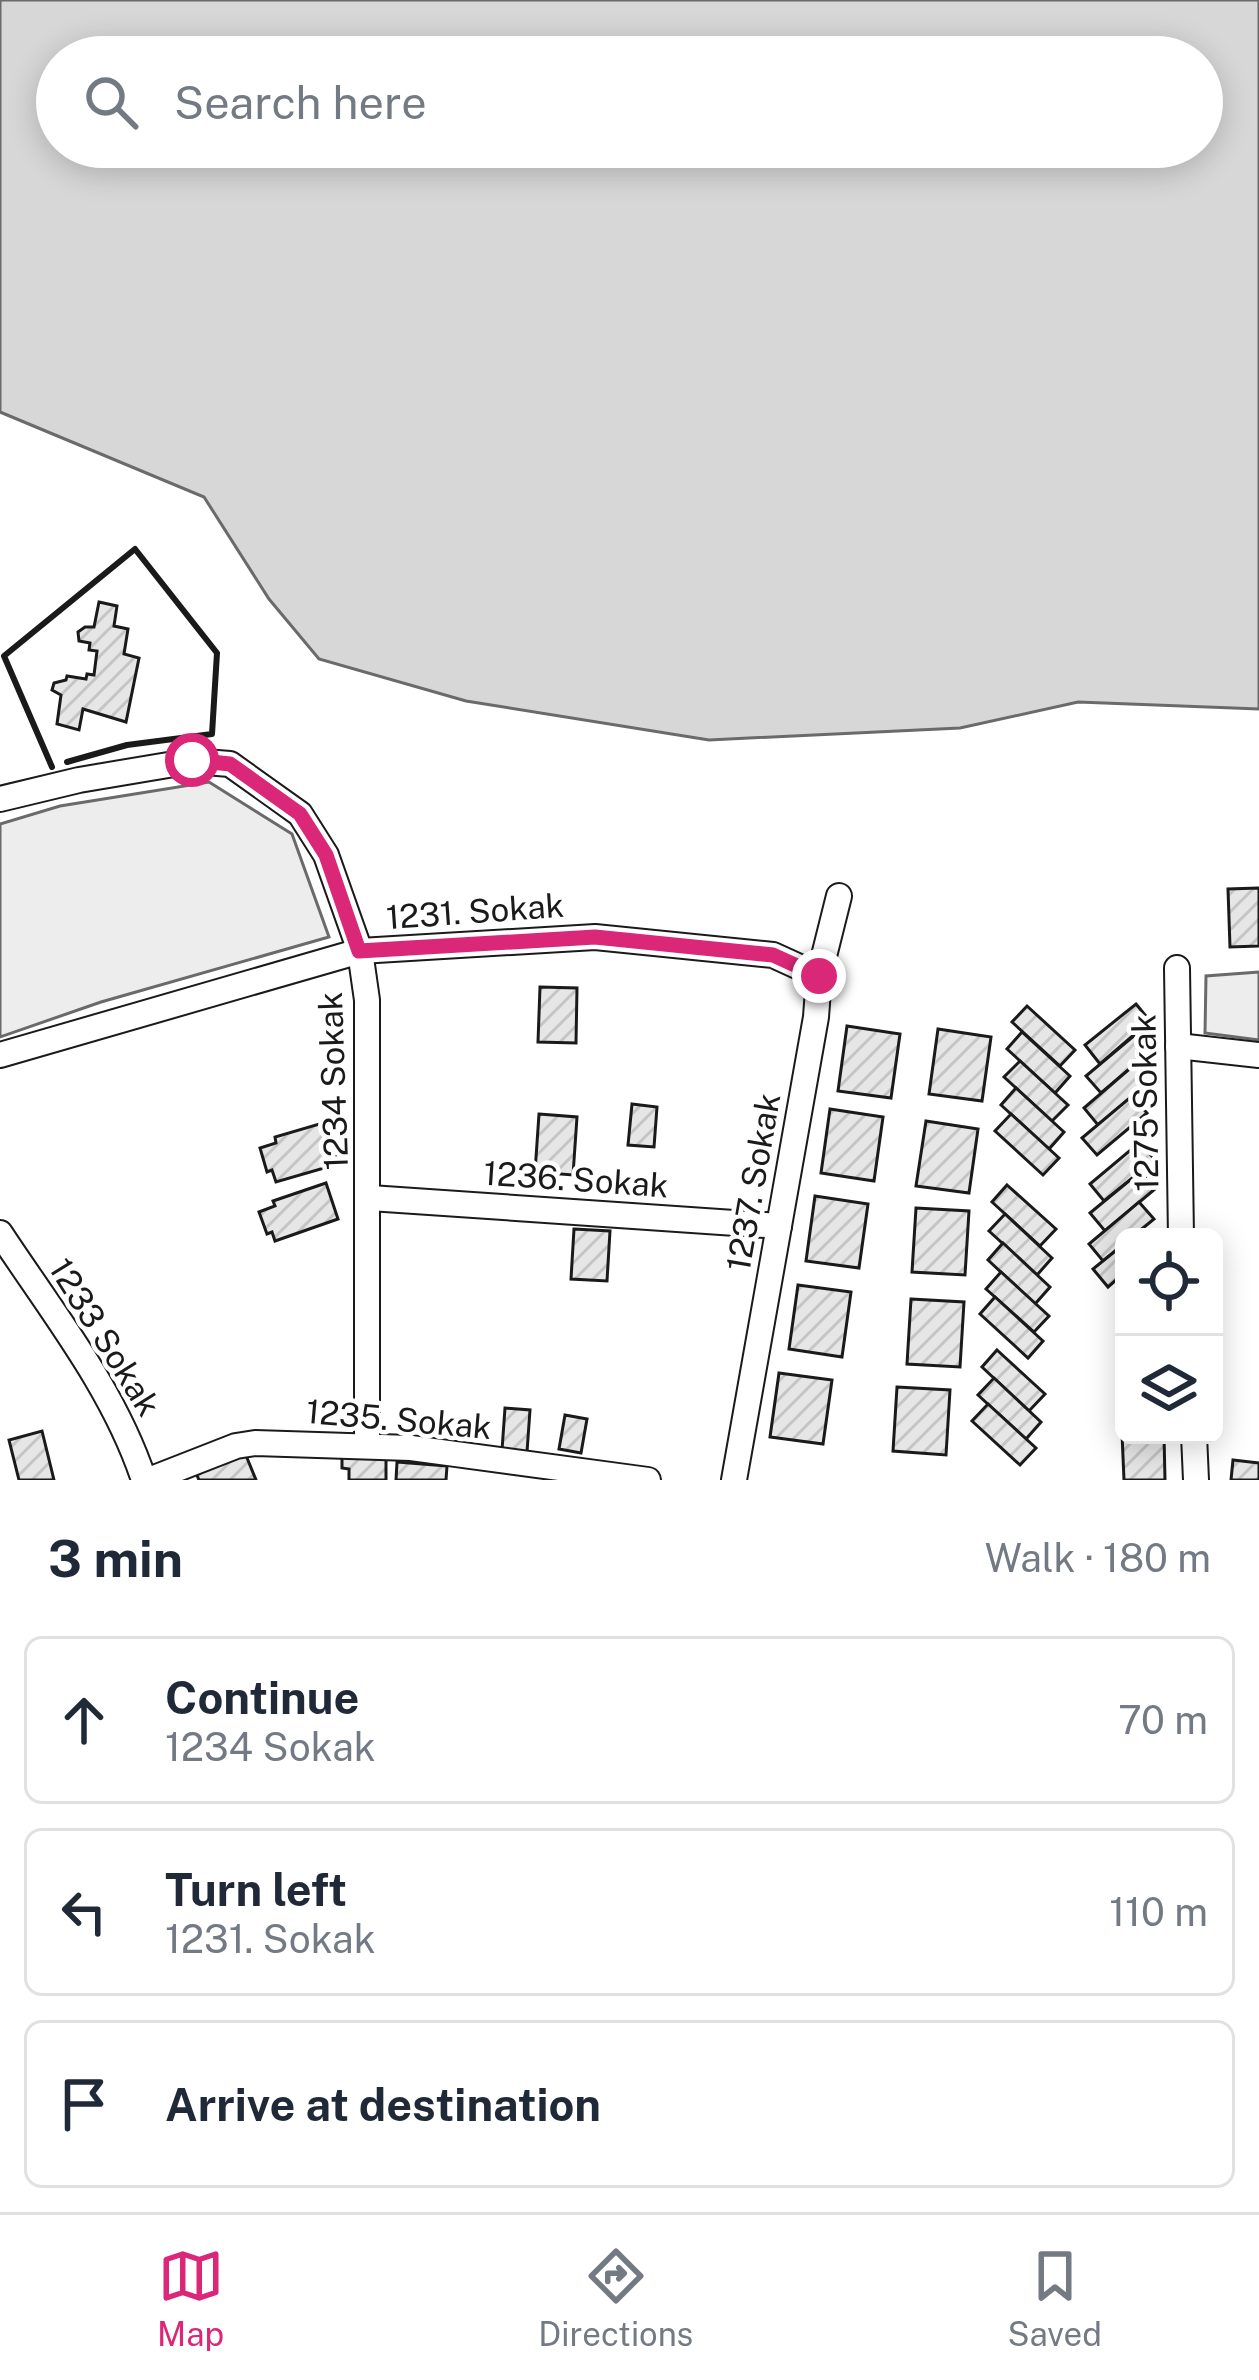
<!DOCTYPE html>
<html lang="en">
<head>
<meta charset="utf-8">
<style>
	:root { --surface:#fff; --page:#f2f2f3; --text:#1f2937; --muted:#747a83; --line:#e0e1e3; --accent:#db2777 }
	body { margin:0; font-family:"Public Sans",sans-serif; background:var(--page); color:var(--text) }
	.controls { position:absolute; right:36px; bottom:36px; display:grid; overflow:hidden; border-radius:18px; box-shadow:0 6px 30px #0003 }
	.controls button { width:108px; height:108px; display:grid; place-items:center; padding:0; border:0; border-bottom:3px solid var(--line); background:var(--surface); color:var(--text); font:60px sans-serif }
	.stop { position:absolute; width:36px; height:36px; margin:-27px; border:9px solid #db2777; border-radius:50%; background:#fff }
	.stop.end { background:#db2777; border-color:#fff; box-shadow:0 3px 12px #0008 }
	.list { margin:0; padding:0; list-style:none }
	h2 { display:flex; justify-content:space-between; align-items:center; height:156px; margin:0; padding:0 48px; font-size:51px }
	h2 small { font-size:39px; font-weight:400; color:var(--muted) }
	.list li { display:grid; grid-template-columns:78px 1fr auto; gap:36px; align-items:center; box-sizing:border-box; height:168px; margin:0 24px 24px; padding:0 24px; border:3px solid var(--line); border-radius:18px }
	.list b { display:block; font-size:45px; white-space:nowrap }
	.list p { margin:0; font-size:39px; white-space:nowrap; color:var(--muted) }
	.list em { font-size:39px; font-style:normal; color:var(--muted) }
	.icon { flex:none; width:66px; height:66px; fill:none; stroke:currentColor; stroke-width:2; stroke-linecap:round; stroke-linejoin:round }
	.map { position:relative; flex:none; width:1259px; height:1480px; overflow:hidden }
	.search { position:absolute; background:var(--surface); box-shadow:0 6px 30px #0003; left:36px; right:36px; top:36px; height:132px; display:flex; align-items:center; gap:30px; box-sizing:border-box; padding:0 42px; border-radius:66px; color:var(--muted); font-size:45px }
	.sheet { height:732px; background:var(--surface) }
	nav { display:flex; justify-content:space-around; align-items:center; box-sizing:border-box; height:168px; border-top:3px solid var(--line); background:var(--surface); font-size:33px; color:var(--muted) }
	nav a { display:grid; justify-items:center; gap:6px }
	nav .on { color:var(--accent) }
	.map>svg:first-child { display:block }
	.green { fill:#ededed; stroke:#6a6a6a; stroke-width:3 }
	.water { fill:#d7d7d7; stroke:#6a6a6a; stroke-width:3; fill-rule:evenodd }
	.building { fill:url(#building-hatch); stroke:#1a1a1a; stroke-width:3 }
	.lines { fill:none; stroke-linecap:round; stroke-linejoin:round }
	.street-casing { stroke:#1a1a1a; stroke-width:28 }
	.street { stroke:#fff; stroke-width:24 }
	.wall { stroke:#1a1a1a; stroke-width:6 }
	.route { stroke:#db2777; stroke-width:15 }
	.labels { text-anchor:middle; stroke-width:9; stroke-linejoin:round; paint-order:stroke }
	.street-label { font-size:33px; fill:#1a1a1a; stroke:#fff }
</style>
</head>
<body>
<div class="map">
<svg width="1259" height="1480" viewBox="0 0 1259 1480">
	<defs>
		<pattern id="building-hatch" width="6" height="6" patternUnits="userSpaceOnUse" patternTransform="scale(3)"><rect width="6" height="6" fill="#e6e6e6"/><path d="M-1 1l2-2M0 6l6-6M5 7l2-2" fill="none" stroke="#c5c5c5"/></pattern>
	</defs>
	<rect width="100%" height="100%" fill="#fff"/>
	<g class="green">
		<path d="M209,782L292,834L329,937L101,1002L0,1037V824L60,806Z"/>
		<path d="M1259,972V1040L1205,1033L1206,976Z"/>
	</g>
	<path class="water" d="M0,0H1259V709L1078,702L960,728L709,740L466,701L319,659L269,599L204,497L0,412ZM57,57H1202V147H57Z"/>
	<g class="building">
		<path d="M99,602L117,606L114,626L128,629L124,654L139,658L126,722L83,709L79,730L57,724L61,695L52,690L54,683L66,680L67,676L86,679L87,674L94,675L97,651L89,650L90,643L79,641L78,632L85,627H94Z"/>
		<path d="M1259,888V946L1230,947L1228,889Z"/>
		<path d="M540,987L577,988L576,1043L538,1042Z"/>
		<path d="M1136,1004L1150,1021L1100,1064L1085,1045Z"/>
		<path d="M1027,1006L1075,1050L1060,1066L1012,1022Z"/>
		<path d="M847,1026L900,1034L891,1098L838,1091Z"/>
		<path d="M938,1029L991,1037L982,1101L929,1094Z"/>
		<path d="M1022,1032L1070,1076L1055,1093L1007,1049Z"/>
		<path d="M1136,1034L1151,1051L1101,1093L1086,1076Z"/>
		<path d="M1020,1061L1068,1105L1052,1121L1004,1077Z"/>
		<path d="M1134,1065L1148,1083L1098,1125L1084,1108Z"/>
		<path d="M1016,1088L1064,1132L1049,1149L1001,1105Z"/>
		<path d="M1132,1096L1147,1113L1097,1155L1082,1138Z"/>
		<path d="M632,1104L657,1107L654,1147L628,1145Z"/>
		<path d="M830,1109L883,1117L874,1181L821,1173Z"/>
		<path d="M539,1114L577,1117L573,1175L535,1172Z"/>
		<path d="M1011,1114L1059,1158L1043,1175L995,1131Z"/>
		<path d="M926,1121L978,1129L969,1193L916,1186Z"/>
		<path d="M326,1122L338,1164L276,1182L272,1170L267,1172L260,1148L276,1143L275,1137Z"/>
		<path d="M1140,1142L1155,1160L1104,1201L1090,1184Z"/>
		<path d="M1141,1171L1155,1189L1105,1231L1090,1213Z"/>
		<path d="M326,1183L338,1219L275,1241L272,1232L267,1234L259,1212L275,1206L273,1201Z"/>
		<path d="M1007,1185L1056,1229L1040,1246L992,1202Z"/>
		<path d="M815,1196L868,1204L859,1268L806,1261Z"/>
		<path d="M1139,1202L1154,1219L1132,1237H1124V1244L1103,1261L1089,1244Z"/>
		<path d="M916,1208L969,1211L965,1275L912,1272Z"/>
		<path d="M1005,1214L1052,1258L1037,1275L989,1231Z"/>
		<path d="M574,1229L610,1231L607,1281L571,1279Z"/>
		<path d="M1003,1243L1050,1287L1035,1304L988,1260Z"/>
		<path d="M1124,1244V1273L1108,1287L1093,1269Z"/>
		<path d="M1001,1272L1049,1316L1034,1332L986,1289Z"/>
		<path d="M798,1285L851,1292L842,1357L789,1349Z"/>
		<path d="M995,1297L1043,1341L1028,1358L980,1314Z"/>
		<path d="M911,1299L964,1302L960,1367L907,1364Z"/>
		<path d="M997,1350L1045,1394L1029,1411L982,1367Z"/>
		<path d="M779,1373L832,1380L823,1444L770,1437Z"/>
		<path d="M994,1378L1041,1422L1026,1439L978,1395Z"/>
		<path d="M897,1387L950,1390L946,1455L893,1451Z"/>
		<path d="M988,1404L1036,1448L1020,1465L972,1421Z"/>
		<path d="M505,1408L530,1410L527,1452L502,1450Z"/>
		<path d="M1121,1410L1124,1435H1164L1165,1480H1124Z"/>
		<path d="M565,1415L587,1419L581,1453L559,1449Z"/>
		<path d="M42,1431L54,1480H19L9,1440Z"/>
		<path d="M245,1453L256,1480H199L196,1473Z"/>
		<path d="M342,1454H386V1480H349V1469L342,1468Z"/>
		<path d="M1233,1460L1259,1463V1480H1231Z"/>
		<path d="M397,1462L447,1466L446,1480H396Z"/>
	</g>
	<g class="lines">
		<defs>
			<g id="street">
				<path d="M0,799L79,780L192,761L230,764L300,814L326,855L360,951L367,1000V1445"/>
				<path d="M1177,968L1181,1237"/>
				<path d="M1178,1046L1259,1055"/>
				<path d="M0,1055L360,951L595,937L773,955L819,976"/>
				<path d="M370,1198L779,1226"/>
				<path d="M0,1233C52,1312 114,1389 144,1480"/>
				<path d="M1194,1435L1196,1480"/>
				<path d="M149,1480L236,1446L255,1443L411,1448L648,1480"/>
				<path d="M734,1480L816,1017L819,976L839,896"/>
			</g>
		</defs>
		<use href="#street" class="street-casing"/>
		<use href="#street" class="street"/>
		<path class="wall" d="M52,767L4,656L135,549L217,653L212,734L127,745L67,762"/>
	</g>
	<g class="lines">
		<path class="route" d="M192,760L230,764L300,814L326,855L359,951L595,937L773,955L819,976"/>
	</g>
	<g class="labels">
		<g class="street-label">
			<text transform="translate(475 911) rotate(-4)" y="12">1231. Sokak</text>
			<text transform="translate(333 1081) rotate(-92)" y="12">1234 Sokak</text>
			<text transform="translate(1145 1103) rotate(-91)" y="12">1275 Sokak</text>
			<text transform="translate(576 1179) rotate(4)" y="12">1236. Sokak</text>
			<text transform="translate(753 1182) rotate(-80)" y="12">1237. Sokak</text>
			<text transform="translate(105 1337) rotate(58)" y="12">1233 Sokak</text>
			<text transform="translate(399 1419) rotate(5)" y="12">1235. Sokak</text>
		</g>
	</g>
</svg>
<div class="controls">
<button><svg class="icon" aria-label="locate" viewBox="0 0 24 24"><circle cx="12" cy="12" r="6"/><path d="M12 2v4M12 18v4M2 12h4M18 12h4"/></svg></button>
<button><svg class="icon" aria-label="layers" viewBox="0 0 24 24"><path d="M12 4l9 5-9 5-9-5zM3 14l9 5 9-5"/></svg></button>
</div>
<div class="stop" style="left:192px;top:760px"></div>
<div class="stop end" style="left:819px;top:976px"></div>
<div class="search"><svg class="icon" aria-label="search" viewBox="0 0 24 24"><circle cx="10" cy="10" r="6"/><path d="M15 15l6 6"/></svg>Search here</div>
</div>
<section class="sheet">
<h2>3 min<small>Walk · 180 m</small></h2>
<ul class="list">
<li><svg class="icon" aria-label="ahead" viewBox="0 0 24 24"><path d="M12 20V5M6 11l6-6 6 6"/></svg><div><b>Continue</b><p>1234 Sokak</p></div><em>70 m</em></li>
<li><svg class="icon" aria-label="left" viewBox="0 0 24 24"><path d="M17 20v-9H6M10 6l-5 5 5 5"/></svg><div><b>Turn left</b><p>1231. Sokak</p></div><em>110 m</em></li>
<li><svg class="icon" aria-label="arrive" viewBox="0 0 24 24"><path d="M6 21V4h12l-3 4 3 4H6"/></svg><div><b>Arrive at destination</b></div></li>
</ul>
</section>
<nav>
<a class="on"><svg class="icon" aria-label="map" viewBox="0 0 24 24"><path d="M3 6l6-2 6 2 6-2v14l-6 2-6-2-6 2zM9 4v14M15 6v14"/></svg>Map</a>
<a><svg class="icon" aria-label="directions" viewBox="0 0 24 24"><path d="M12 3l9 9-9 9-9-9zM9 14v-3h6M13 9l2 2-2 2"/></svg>Directions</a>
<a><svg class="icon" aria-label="saved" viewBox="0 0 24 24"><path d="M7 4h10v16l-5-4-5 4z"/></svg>Saved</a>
</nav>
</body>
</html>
